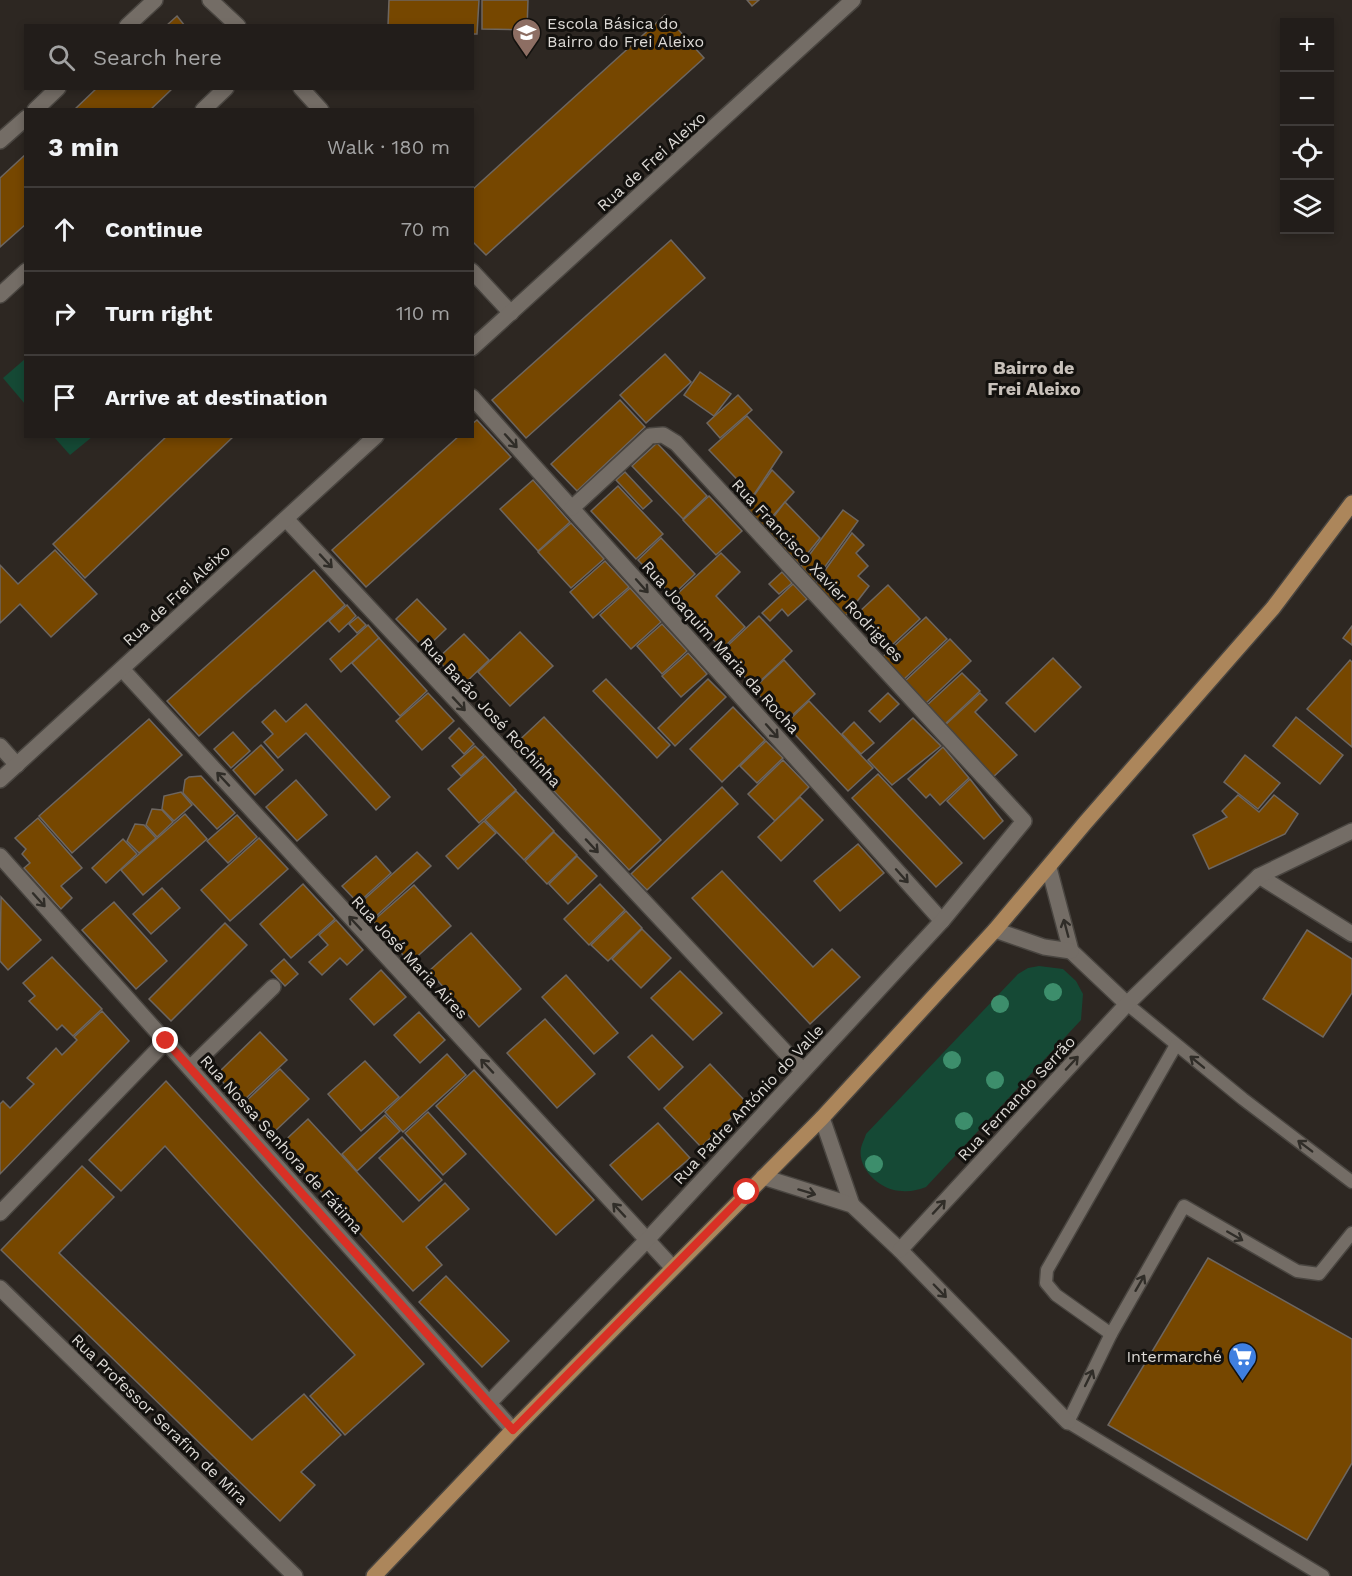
<!DOCTYPE html>
<html lang="en">
<head>
<meta charset="utf-8">
<style>
	:root { --surface:#221d1a; --page:#2a2623; --text:#f1f3f6; --muted:#a2a2a2; --line:#3f3b39 }
	body { margin:0; font-family:"Work Sans",sans-serif; background:var(--page); color:var(--text) }
	.controls { position:absolute; right:18px; top:18px; display:grid; overflow:hidden; border-radius:0px; box-shadow:0 3px 9px #0003 }
	.controls button { width:54px; height:54px; display:grid; place-items:center; padding:0; border:0; border-bottom:2px solid var(--line); background:var(--surface); color:var(--text); font:30px sans-serif }
	.stop { position:absolute; width:18px; height:18px; margin:-14px; border:4px solid #d93025; border-radius:50%; background:#fff }
	.stop.end { background:#d93025; border-color:#fff; box-shadow:0 2px 6px #0008 }
	.list { margin:0; padding:0; list-style:none }
	h2 { display:flex; justify-content:space-between; align-items:center; height:78px; margin:0; padding:0 24px; font-size:26px }
	h2 small { font-size:20px; font-weight:400; color:var(--muted) }
	.list li { display:grid; grid-template-columns:39px 1fr auto; gap:18px; align-items:center; box-sizing:border-box; height:84px; padding:0 24px; border-top:2px solid var(--line) }
	.list b { display:block; font-size:22px; white-space:nowrap }
	.list em { font-size:20px; font-style:normal; color:var(--muted) }
	.icon { flex:none; width:33px; height:33px; fill:none; stroke:currentColor; stroke-width:2; stroke-linecap:round; stroke-linejoin:round }
	.map { position:relative; flex:none; width:1352px; height:1576px; overflow:hidden }
	.search { position:absolute; background:var(--surface); box-shadow:0 3px 9px #0003; left:24px; top:24px; width:450px; height:66px; display:flex; align-items:center; gap:15px; box-sizing:border-box; padding:0 21px; border-radius:0px; color:var(--muted); font-size:22px }
	.panel { position:absolute; background:var(--surface); box-shadow:0 3px 9px #0003; left:24px; top:108px; width:450px; height:330px; border-radius:0px }
	.map>svg:first-child { display:block }
	.green { fill:#154935 }
	.building { fill:#764700; stroke:#6d6660; stroke-width:1.5 }
	.lines { fill:none; stroke-linecap:round; stroke-linejoin:round }
	.lane-casing { stroke:#494540; stroke-width:15 }
	.street-casing { stroke:#494540; stroke-width:18 }
	.primary-casing { stroke:#494540; stroke-width:18 }
	.lane { stroke:#746d66; stroke-width:12 }
	.street { stroke:#746d66; stroke-width:15 }
	.primary { stroke:#ac865b; stroke-width:15 }
	.tree { fill:#3d8e6c }
	.oneway { stroke:#302d28 }
	.route { stroke:#d93025; stroke-width:8 }
	.labels { text-anchor:middle; stroke-width:6; stroke-linejoin:round; paint-order:stroke }
	.poi-label { font-size:16px; fill:#dddad6; stroke:#13110e; text-anchor:start }
	.street-label { font-size:16px; fill:#dddad6; stroke:#13110e }
	.neighbourhood-label { font-size:18px; font-weight:bold; fill:#c8c1ba; stroke:#13110e }
</style>
</head>
<body>
<div class="map">
<svg width="1352" height="1576" viewBox="0 0 1352 1576">
	<rect width="100%" height="100%" fill="#2d2722"/>
	<g class="green">
		<path d="M25,359V404L3,378Z"/>
		<path d="M54,437H92L70,455Z"/>
		<path d="M1039,966L1063,969L1076,981L1083,994L1081,1020L926,1187C918,1190 910,1192 902,1191C882,1191 857,1170 861,1148C862,1143 865,1138 866,1134L1018,974L1028,968Z"/>
	</g>
	<g class="building">
		<path d="M389,0H479L477,34H472V26H388Z"/>
		<path d="M482,0H528L527,30L482,29Z"/>
		<path d="M747,0H759L752,6Z"/>
		<path d="M665,15L704,58L486,255L472,241V190Z"/>
		<path d="M177,16L185,26H166Z"/>
		<path d="M97,88H173L150,110H74Z"/>
		<path d="M26,154V224L0,247V178Z"/>
		<path d="M671,240L705,278L526,438L492,400Z"/>
		<path d="M665,354L691,382L646,423L620,395Z"/>
		<path d="M700,372L731,394L714,416L684,395Z"/>
		<path d="M738,395L752,410L720,438L707,423Z"/>
		<path d="M620,400L645,427L577,491L551,464Z"/>
		<path d="M747,416L782,452L753,496L709,450Z"/>
		<path d="M477,420L511,457L366,587L332,550L459,436H472V424Z"/>
		<path d="M167,436H234L85,578L53,544Z"/>
		<path d="M657,443L707,496L683,519L632,466Z"/>
		<path d="M772,470L794,492L763,527L746,507Z"/>
		<path d="M625,472L652,501L643,509L616,480Z"/>
		<path d="M533,480L570,522L538,551L500,509Z"/>
		<path d="M618,486L663,534L636,559L591,511Z"/>
		<path d="M709,496L742,531L716,555L683,520Z"/>
		<path d="M785,502L820,538L799,564L765,528Z"/>
		<path d="M843,510L858,521L814,582L801,566Z"/>
		<path d="M571,523L604,559L571,588L538,552Z"/>
		<path d="M852,533L864,545L856,553L868,566L858,576L869,586L845,617L815,584Z"/>
		<path d="M661,538L695,574L672,596L638,560Z"/>
		<path d="M55,550L97,594L51,637L20,604L0,623V565L18,584Z"/>
		<path d="M721,553L740,572L716,596L745,627L722,649L673,598Z"/>
		<path d="M605,561L629,587L593,618L570,592Z"/>
		<path d="M314,570L345,605L199,736L167,701Z"/>
		<path d="M782,572L792,583L779,594L769,584Z"/>
		<path d="M793,584L807,599L788,616L782,609L770,621L762,613Z"/>
		<path d="M888,585L920,619L890,647L858,613Z"/>
		<path d="M630,588L661,622L631,649L600,615Z"/>
		<path d="M417,599L446,629L425,649L396,619Z"/>
		<path d="M347,605L356,616L339,632L329,621Z"/>
		<path d="M759,616L792,651L754,687L721,652Z"/>
		<path d="M358,617L366,625L357,633L349,624Z"/>
		<path d="M926,617L947,639L902,681L881,658Z"/>
		<path d="M662,624L687,651L662,674L637,646Z"/>
		<path d="M368,625L379,638L341,672L330,659Z"/>
		<path d="M1352,626V645L1343,638Z"/>
		<path d="M520,632L553,666L510,706L478,672Z"/>
		<path d="M464,634L489,660L462,686L437,659Z"/>
		<path d="M379,638L427,691L400,716L352,663Z"/>
		<path d="M950,639L971,661L925,704L904,682Z"/>
		<path d="M688,653L707,674L681,697L662,676Z"/>
		<path d="M1053,658L1081,687L1035,732L1006,703Z"/>
		<path d="M784,660L815,694L785,722L753,689Z"/>
		<path d="M1350,660L1352,662V747L1307,709Z"/>
		<path d="M962,673L980,691L943,726L925,707Z"/>
		<path d="M606,679L670,745L657,758L593,691Z"/>
		<path d="M708,679L726,697L675,746L658,728Z"/>
		<path d="M428,693L454,721L422,750L396,721Z"/>
		<path d="M888,693L899,704L880,722L869,711Z"/>
		<path d="M980,693L987,700L975,712L1017,755L992,778L943,727Z"/>
		<path d="M809,701L873,768L848,791L785,724Z"/>
		<path d="M306,704L390,797L376,810L306,733L278,758L264,742L273,734L262,722L275,710L286,722Z"/>
		<path d="M733,707L765,740L722,782L690,749Z"/>
		<path d="M544,717L661,840L629,870L512,747Z"/>
		<path d="M1296,717L1343,755L1320,784L1273,746Z"/>
		<path d="M913,718L941,746L892,785L868,760Z"/>
		<path d="M149,719L182,755L72,853L39,816Z"/>
		<path d="M854,722L874,743L861,754L842,734Z"/>
		<path d="M459,728L474,744L464,754L449,738Z"/>
		<path d="M233,732L250,751L231,768L214,749Z"/>
		<path d="M766,741L783,758L757,783L740,766Z"/>
		<path d="M261,745L283,770L255,795L233,770Z"/>
		<path d="M475,746L484,755L461,776L452,766Z"/>
		<path d="M943,747L969,778L940,805L930,794L926,798L908,779Z"/>
		<path d="M1245,755L1280,783L1258,809L1224,782Z"/>
		<path d="M485,756L516,790L479,823L448,789Z"/>
		<path d="M783,760L809,787L775,821L748,794Z"/>
		<path d="M878,774L962,863L936,887L852,798Z"/>
		<path d="M201,776L235,813L217,829L183,793L185,780L189,777Z"/>
		<path d="M970,779L1003,821L984,839L947,801Z"/>
		<path d="M296,780L327,815L297,841L266,807Z"/>
		<path d="M722,787L738,804L647,890L631,874Z"/>
		<path d="M516,791L554,831L524,860L485,820Z"/>
		<path d="M181,792L192,805L174,821L162,809L164,796Z"/>
		<path d="M1238,795L1259,812L1274,795L1298,814L1285,834L1209,869L1193,835L1227,817L1222,811Z"/>
		<path d="M800,797L823,820L781,861L758,837Z"/>
		<path d="M152,809L162,810L173,822L157,837L146,825Z"/>
		<path d="M185,814L207,839L143,895L121,870Z"/>
		<path d="M237,815L257,837L228,863L207,841Z"/>
		<path d="M38,818L82,868L61,886L72,898L61,909L24,868L30,863L22,854L26,849L15,838Z"/>
		<path d="M484,821L496,833L458,869L446,856Z"/>
		<path d="M135,824L144,825L156,838L139,853L127,841Z"/>
		<path d="M554,832L577,855L547,884L525,861Z"/>
		<path d="M259,838L288,869L230,921L201,890Z"/>
		<path d="M123,839L137,854L106,883L92,868Z"/>
		<path d="M858,844L884,873L840,911L814,881Z"/>
		<path d="M417,852L431,866L373,919L359,904Z"/>
		<path d="M376,856L391,873L358,903L342,886Z"/>
		<path d="M577,856L597,876L568,904L549,884Z"/>
		<path d="M722,871L813,967L832,949L860,977L810,1024L692,898Z"/>
		<path d="M303,884L335,919L291,958L260,924Z"/>
		<path d="M600,884L625,910L589,945L564,919Z"/>
		<path d="M414,885L451,926L410,963L373,921Z"/>
		<path d="M162,888L180,908L151,934L133,914Z"/>
		<path d="M1,897L41,940L8,970L0,961Z"/>
		<path d="M114,902L167,961L136,989L82,930Z"/>
		<path d="M626,911L642,928L608,961L591,945Z"/>
		<path d="M336,920L363,950L347,965L340,958L322,975L309,962L328,945L319,935Z"/>
		<path d="M225,923L247,945L171,1021L149,999Z"/>
		<path d="M642,929L671,958L641,988L612,959Z"/>
		<path d="M1307,930L1352,959V993L1323,1037L1263,999Z"/>
		<path d="M471,933L521,989L479,1027L429,971Z"/>
		<path d="M52,957L102,1009L73,1036L62,1025L57,1030L29,1001L35,996L23,983Z"/>
		<path d="M284,959L298,974L285,986L271,971Z"/>
		<path d="M381,970L406,997L374,1025L350,999Z"/>
		<path d="M680,971L722,1013L693,1040L651,998Z"/>
		<path d="M566,975L618,1033L594,1054L542,997Z"/>
		<path d="M102,1011L129,1041L0,1174V1104L3,1101L10,1108L34,1084L27,1078L56,1048L62,1055L77,1040L74,1037Z"/>
		<path d="M419,1012L445,1040L420,1063L394,1035Z"/>
		<path d="M545,1019L595,1074L557,1108L507,1053Z"/>
		<path d="M260,1032L287,1060L242,1102L216,1075Z"/>
		<path d="M652,1035L683,1067L659,1090L628,1057Z"/>
		<path d="M447,1054L466,1075L403,1132L385,1112Z"/>
		<path d="M365,1061L399,1097L361,1131L328,1094Z"/>
		<path d="M710,1064L747,1103L701,1147L664,1108Z"/>
		<path d="M280,1069L309,1099L272,1134L243,1104Z"/>
		<path d="M474,1070L594,1200L556,1235L436,1106Z"/>
		<path d="M166,1081L424,1364L345,1435L310,1396L355,1355L165,1146L121,1191L89,1160Z"/>
		<path d="M428,1112L466,1154L443,1175L405,1133Z"/>
		<path d="M385,1115L400,1131L357,1171L342,1154Z"/>
		<path d="M308,1119L403,1222L445,1183L469,1209L426,1247L442,1265L413,1291L279,1146Z"/>
		<path d="M658,1123L690,1158L642,1200L610,1165Z"/>
		<path d="M402,1137L442,1180L419,1201L379,1158Z"/>
		<path d="M82,1166L114,1197L59,1253L252,1440L304,1394L341,1435L301,1472L315,1485L280,1521L1,1250Z"/>
		<path d="M1208,1258L1352,1339V1463L1307,1540L1108,1425Z"/>
		<path d="M446,1276L509,1341L482,1367L419,1302Z"/>
	</g>
	<g class="lines">
		<defs>
			<g id="lane">
				<path d="M1127,1004L1243,1099L1352,1182"/>
				<path d="M1111,1334L1056,1295L1046,1283L1047,1270L1176,1045"/>
				<path d="M1323,1576L1068,1422L1111,1334L1184,1206L1297,1271L1319,1274L1352,1233"/>
			</g>
			<g id="street">
				<path d="M210,0L238,26"/>
				<path d="M127,26L155,0"/>
				<path d="M301,88L321,110"/>
				<path d="M35,110L58,88"/>
				<path d="M203,110L226,88"/>
				<path d="M0,141L26,118"/>
				<path d="M472,271L511,313"/>
				<path d="M0,295L26,271"/>
				<path d="M472,348L853,0"/>
				<path d="M472,397L942,921"/>
				<path d="M286,519L803,1071"/>
				<path d="M122,669L673,1268"/>
				<path d="M0,746L17,765"/>
				<path d="M0,780L376,436"/>
				<path d="M0,856L513,1430"/>
				<path d="M1049,868L1071,951L1127,1004"/>
				<path d="M1259,876L1352,934"/>
				<path d="M995,930L1044,947L1071,951"/>
				<path d="M190,1068L273,987"/>
				<path d="M822,1118L852,1205"/>
				<path d="M763,1177L852,1205L900,1250L1068,1422"/>
				<path d="M0,1213L166,1041"/>
				<path d="M900,1250L1127,1004L1259,876L1352,831"/>
				<path d="M0,1288L295,1576"/>
				<path d="M489,1403L647,1240L942,921L1024,821L676,443L663,435L650,436L572,508"/>
			</g>
			<path id="primary" d="M374,1576L513,1430L822,1118L995,930L1085,823L1273,608L1352,503"/>
		</defs>
		<use href="#lane" class="lane-casing"/>
		<use href="#street" class="street-casing"/>
		<use href="#primary" class="primary-casing"/>
		<use href="#lane" class="lane"/>
		<use href="#street" class="street"/>
		<use href="#primary" class="primary"/>
	</g>
	<g class="tree">
		<circle cx="1053" cy="992" r="9"/>
		<circle cx="1000" cy="1004" r="9"/>
		<circle cx="952" cy="1060" r="9"/>
		<circle cx="995" cy="1080" r="9"/>
		<circle cx="964" cy="1121" r="9"/>
		<circle cx="874" cy="1164" r="9"/>
	</g>
	<defs><path id="oneway-shaft" d="M-6 0H5M1.5-3L5.5 0L1.5 3" fill="none" stroke-width="1.6" stroke-linecap="round" stroke-linejoin="round" transform="scale(1.5)"/></defs>
	<g class="oneway">
		<use href="#oneway-shaft" transform="translate(511 441) rotate(48)"/>
		<use href="#oneway-shaft" transform="translate(326 561) rotate(47)"/>
		<use href="#oneway-shaft" transform="translate(642 586) rotate(48)"/>
		<use href="#oneway-shaft" transform="translate(459 704) rotate(47)"/>
		<use href="#oneway-shaft" transform="translate(772 731) rotate(48)"/>
		<use href="#oneway-shaft" transform="translate(223 779) rotate(-133)"/>
		<use href="#oneway-shaft" transform="translate(592 846) rotate(47)"/>
		<use href="#oneway-shaft" transform="translate(902 876) rotate(48)"/>
		<use href="#oneway-shaft" transform="translate(39 900) rotate(48)"/>
		<use href="#oneway-shaft" transform="translate(355 923) rotate(-133)"/>
		<use href="#oneway-shaft" transform="translate(1066 928) rotate(-105)"/>
		<use href="#oneway-shaft" transform="translate(1197 1062) rotate(-141)"/>
		<use href="#oneway-shaft" transform="translate(1072 1063) rotate(-47)"/>
		<use href="#oneway-shaft" transform="translate(487 1066) rotate(-133)"/>
		<use href="#oneway-shaft" transform="translate(1305 1146) rotate(-143)"/>
		<use href="#oneway-shaft" transform="translate(807 1192) rotate(17)"/>
		<use href="#oneway-shaft" transform="translate(939 1207) rotate(-47)"/>
		<use href="#oneway-shaft" transform="translate(619 1210) rotate(-133)"/>
		<use href="#oneway-shaft" transform="translate(1235 1236) rotate(30)"/>
		<use href="#oneway-shaft" transform="translate(1140 1283) rotate(-60)"/>
		<use href="#oneway-shaft" transform="translate(940 1291) rotate(46)"/>
		<use href="#oneway-shaft" transform="translate(1089 1378) rotate(-64)"/>
	</g>
	<g class="lines">
		<path class="route" d="M166,1041L513,1430L747,1192"/>
	</g>
	<defs>
		<symbol id="school-pin" viewBox="-11 -11 22 30"><path d="M0 17L-7.5 6A9.5 9.5 0 1 1 7.5 6Z" fill="#8d6e63" stroke="#13110e"/><path d="M0-5L7-2L0 1L-7-2ZM-4 1L0 2.5L4 1V4Q0 6-4 4Z" fill="#fff"/></symbol>
		<symbol id="supermarket-pin" viewBox="-11 -11 22 30"><path d="M0 17L-7.5 6A9.5 9.5 0 1 1 7.5 6Z" fill="#3f7fe0" stroke="#13110e"/><path d="M-6-5.5h2.5l.6 2H6L4.5 2H-2.5L-4.4-4H-6ZM-1.5 3.2a1.3 1.3 0 1 0 .1 0ZM3 3.2a1.3 1.3 0 1 0 .1 0Z" fill="#fff"/></symbol>
	</defs>
	<g fill-rule="evenodd">
		<use href="#school-pin" x="510" y="16" width="33" height="45"/>
		<use href="#supermarket-pin" x="1226" y="1340" width="33" height="45"/>
	</g>
	<g class="labels">
		<g class="poi-label">
			<text x="547" y="29">Escola Básica do<tspan x="547" dy="18">Bairro do Frei Aleixo</tspan></text>
			<text x="1222" y="1362" text-anchor="end">Intermarché</text>
		</g>
		<g class="street-label">
			<text transform="translate(651 161) rotate(-42)" y="6">Rua de Frei Aleixo</text>
			<text transform="translate(818 570) rotate(47)" y="6">Rua Francisco Xavier Rodrigues</text>
			<text transform="translate(176 595) rotate(-43)" y="6">Rua de Frei Aleixo</text>
			<text transform="translate(721 647) rotate(48)" y="6">Rua Joaquim Maria da Rocha</text>
			<text transform="translate(491 712) rotate(47)" y="6">Rua Barão José Rochinha</text>
			<text transform="translate(410 957) rotate(47)" y="6">Rua José Maria Aires</text>
			<text transform="translate(1016 1098) rotate(-47)" y="6">Rua Fernando Serrão</text>
			<text transform="translate(748 1104) rotate(-47)" y="6">Rua Padre António do Valle</text>
			<text transform="translate(282 1144) rotate(48)" y="6">Rua Nossa Senhora de Fátima</text>
			<text transform="translate(160 1419) rotate(44)" y="6">Rua Professor Serafim de Mira</text>
		</g>
		<g class="neighbourhood-label">
			<text x="1034" y="374">Bairro de<tspan x="1034" dy="21">Frei Aleixo</tspan></text>
		</g>
	</g>
</svg>
<div class="controls">
<button>+</button>
<button>−</button>
<button><svg class="icon" aria-label="locate" viewBox="0 0 24 24"><circle cx="12" cy="12" r="6"/><path d="M12 2v4M12 18v4M2 12h4M18 12h4"/></svg></button>
<button><svg class="icon" aria-label="layers" viewBox="0 0 24 24"><path d="M12 4l9 5-9 5-9-5zM3 14l9 5 9-5"/></svg></button>
</div>
<div class="stop" style="left:747px;top:1192px"></div>
<div class="stop end" style="left:166px;top:1041px"></div>
<div class="search"><svg class="icon" aria-label="search" viewBox="0 0 24 24"><circle cx="10" cy="10" r="6"/><path d="M15 15l6 6"/></svg>Search here</div>
<section class="panel">
<h2>3 min<small>Walk · 180 m</small></h2>
<ul class="list">
<li><svg class="icon" aria-label="ahead" viewBox="0 0 24 24"><path d="M12 20V5M6 11l6-6 6 6"/></svg><div><b>Continue</b></div><em>70 m</em></li>
<li><svg class="icon" aria-label="right" viewBox="0 0 24 24"><path d="M7 20v-9h11M14 6l5 5-5 5"/></svg><div><b>Turn right</b></div><em>110 m</em></li>
<li><svg class="icon" aria-label="arrive" viewBox="0 0 24 24"><path d="M6 21V4h12l-3 4 3 4H6"/></svg><div><b>Arrive at destination</b></div></li>
</ul>
</section>
</div>
</body>
</html>
